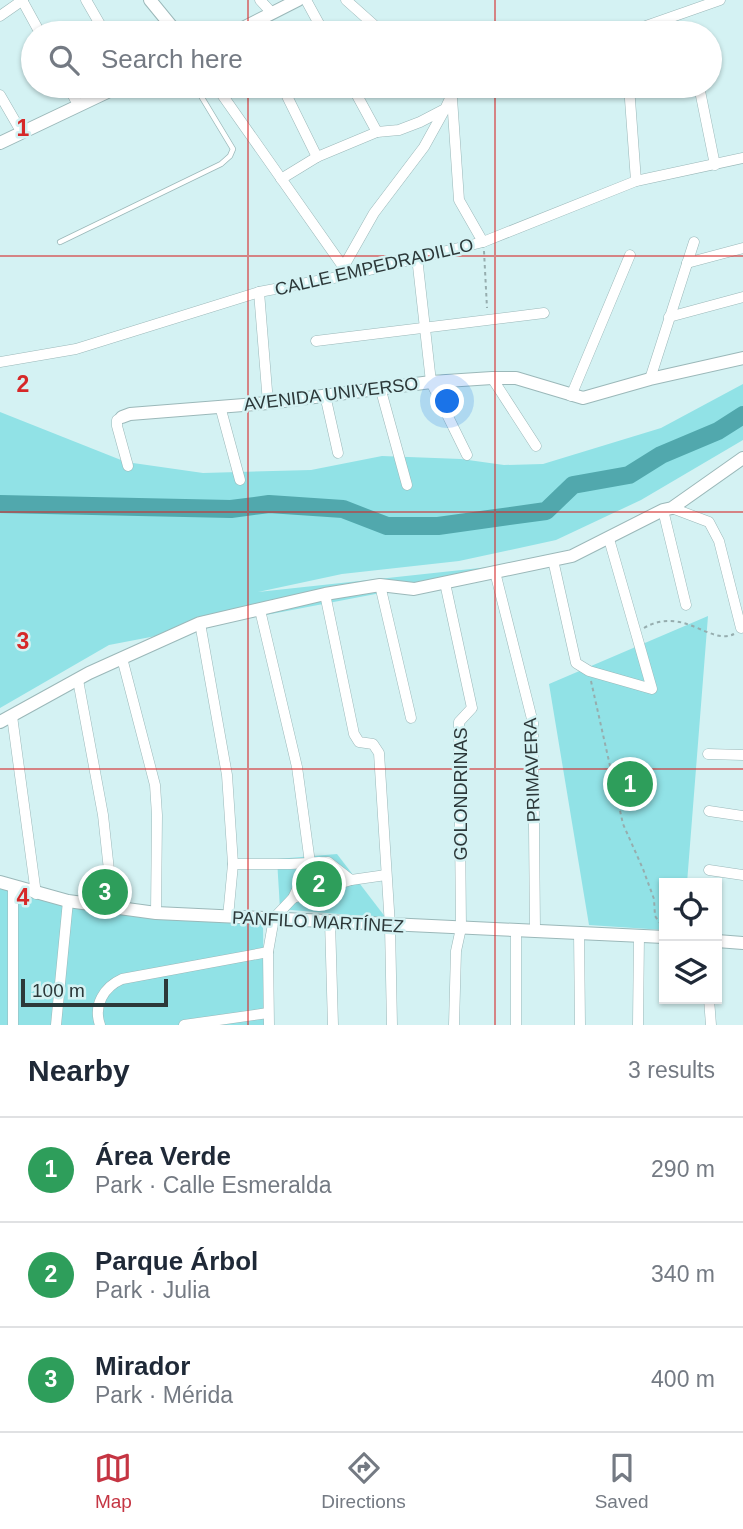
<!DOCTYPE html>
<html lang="en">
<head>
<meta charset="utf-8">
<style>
	:root { --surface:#fff; --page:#f6f6f7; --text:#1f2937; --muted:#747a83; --line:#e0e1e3; --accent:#c53543 }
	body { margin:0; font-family:Arial,sans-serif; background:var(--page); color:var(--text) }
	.controls { position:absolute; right:21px; bottom:21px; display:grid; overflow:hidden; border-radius:0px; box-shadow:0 2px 5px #0004 }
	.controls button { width:63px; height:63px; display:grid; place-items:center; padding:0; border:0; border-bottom:2px solid var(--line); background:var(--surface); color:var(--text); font:35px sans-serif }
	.scale { position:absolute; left:21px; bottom:18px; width:147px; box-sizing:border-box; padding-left:7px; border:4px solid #2c3839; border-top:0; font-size:19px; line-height:24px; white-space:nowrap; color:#2c3839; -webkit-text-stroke:5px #d4f2f3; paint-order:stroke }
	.you { position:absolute; left:448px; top:402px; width:24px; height:24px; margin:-18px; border:5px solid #fff; border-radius:50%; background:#1a73e8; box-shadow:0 0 0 10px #1a73e833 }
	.badge { display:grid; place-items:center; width:46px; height:46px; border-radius:50%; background:var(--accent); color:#fff; font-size:23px; font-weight:700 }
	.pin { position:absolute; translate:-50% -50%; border:4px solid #fff; box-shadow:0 2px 7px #0006 }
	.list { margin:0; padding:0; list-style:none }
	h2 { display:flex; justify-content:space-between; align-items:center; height:91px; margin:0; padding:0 28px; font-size:30px }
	h2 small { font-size:23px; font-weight:400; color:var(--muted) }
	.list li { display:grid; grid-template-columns:46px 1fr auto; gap:21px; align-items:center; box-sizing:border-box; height:105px; padding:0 28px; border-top:2px solid var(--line) }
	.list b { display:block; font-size:26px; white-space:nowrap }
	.list p { margin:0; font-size:23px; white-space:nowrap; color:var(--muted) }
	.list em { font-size:23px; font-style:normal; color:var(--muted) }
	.icon { flex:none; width:38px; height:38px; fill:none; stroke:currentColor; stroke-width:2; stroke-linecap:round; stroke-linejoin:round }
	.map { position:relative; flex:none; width:743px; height:1025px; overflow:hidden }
	.search { position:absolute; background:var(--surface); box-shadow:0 2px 5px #0004; left:21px; right:21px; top:21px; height:77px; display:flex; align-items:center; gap:18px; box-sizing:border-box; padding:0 24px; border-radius:38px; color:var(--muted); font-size:26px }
	.sheet { height:406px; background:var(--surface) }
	nav { display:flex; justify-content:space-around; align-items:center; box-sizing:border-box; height:98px; border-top:2px solid var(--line); background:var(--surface); font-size:19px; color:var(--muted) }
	nav a { display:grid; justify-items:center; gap:4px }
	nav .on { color:var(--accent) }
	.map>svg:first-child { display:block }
	.green { fill:#91e2e6 }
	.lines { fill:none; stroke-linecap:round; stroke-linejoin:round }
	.river { stroke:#51a8ad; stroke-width:18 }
	.service-casing { stroke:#9bb8b9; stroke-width:6 }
	.minor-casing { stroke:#9bb8b9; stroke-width:11 }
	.tertiary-casing { stroke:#9bb8b9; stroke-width:14 }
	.path { stroke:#96adae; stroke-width:2; stroke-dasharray:3.5 3.5; stroke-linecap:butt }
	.service { stroke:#fff; stroke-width:4.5 }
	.minor { stroke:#fff; stroke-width:10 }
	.tertiary { stroke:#fff; stroke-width:12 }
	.grid { fill:none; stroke:#d62828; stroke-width:2; stroke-opacity:0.55 }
	.labels { text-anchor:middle; stroke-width:5; stroke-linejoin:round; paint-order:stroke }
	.street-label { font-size:18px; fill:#2c3839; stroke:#d4f2f3 }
	.grid-label { font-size:23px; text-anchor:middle; font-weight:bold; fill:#d62828; stroke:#d4f2f3; stroke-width:5; stroke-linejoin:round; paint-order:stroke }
</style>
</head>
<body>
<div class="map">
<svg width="743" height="1025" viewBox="0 0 743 1025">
	<rect width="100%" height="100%" fill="#d4f2f3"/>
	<g class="green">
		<path d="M743,384V440L641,500L556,540L459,561L342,574L258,592L553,560L109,645L0,708V412L126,462L203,473L311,470L382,456L461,459L504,465L543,464L661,428Z"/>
		<path d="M708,616L687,883H664V930L589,925L549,684Z"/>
		<path d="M337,854L386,918L280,909L277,859Z"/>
		<path d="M0,888C84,916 175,917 263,922L264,1025H0Z"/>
	</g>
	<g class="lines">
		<path class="river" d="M0,504L231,509L269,504L343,509L387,526H438L546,511L573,485L629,475L661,455L718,431L743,415"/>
		<defs>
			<path id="service" d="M60,242L221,164L230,156L233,149L195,86"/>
			<g id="minor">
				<path d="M22,0L40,33"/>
				<path d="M86,0L105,33"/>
				<path d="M260,0L272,13"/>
				<path d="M306,0L324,33"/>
				<path d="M346,0L383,33"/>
				<path d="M0,16L23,0"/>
				<path d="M250,24L255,33"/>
				<path d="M626,33L720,0"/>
				<path d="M68,86L78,105"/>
				<path d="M216,86L349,275"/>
				<path d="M282,86L317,157"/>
				<path d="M352,86L377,132"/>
				<path d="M443,86L452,94"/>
				<path d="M629,86L636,181"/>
				<path d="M699,86L715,165"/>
				<path d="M452,94L475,86"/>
				<path d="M0,95L22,133"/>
				<path d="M452,98L459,200L483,242"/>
				<path d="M281,179L317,157L377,132L399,130L420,122L445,109L452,94"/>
				<path d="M417,257L431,382L467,455"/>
				<path d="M687,263L743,248"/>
				<path d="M344,266L374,213L424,147L445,109"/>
				<path d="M259,292L268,403"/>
				<path d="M669,317L743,297"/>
				<path d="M316,341L544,313"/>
				<path d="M0,362L76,349L259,292L349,275L483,242L636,181L743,158"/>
				<path d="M492,378L536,446"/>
				<path d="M650,379L694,242"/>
				<path d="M380,387L407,485"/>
				<path d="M325,395L338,453"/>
				<path d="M571,396L630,255"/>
				<path d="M220,406L240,480"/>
				<path d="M122,417L117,420V426L128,466"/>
				<path d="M672,508L709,522L719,541L741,628"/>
				<path d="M663,510L686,605"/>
				<path d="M553,560L576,663L589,671L652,689L609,539"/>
				<path d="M495,572L533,723L535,929"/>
				<path d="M445,583L472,708L459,722L461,928L456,951L454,1025"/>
				<path d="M380,585L411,718"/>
				<path d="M325,594L354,734L359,742L373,744L379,753L390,926L392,1025"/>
				<path d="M260,610L297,767L310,863L293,898L274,918L268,952L269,1025"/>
				<path d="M200,623L227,775L233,864L228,917"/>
				<path d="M122,658L155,785L157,815L156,913"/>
				<path d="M78,680L103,815L113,907"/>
				<path d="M12,716L36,894"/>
				<path d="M708,754L743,755"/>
				<path d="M709,811L743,816"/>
				<path d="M233,864H290L328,862L351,880"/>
				<path d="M709,870L743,875"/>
				<path d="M13,886V1025"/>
				<path d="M293,898L351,880L386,875"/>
				<path d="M330,921L333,1025"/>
				<path d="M579,932L580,1025"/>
				<path d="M709,999L711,1025"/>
				<path d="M56,1025L68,901"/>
				<path d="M100,1025C93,1005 104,987 122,979L268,952"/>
				<path d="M184,1025L268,1013"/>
				<path d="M516,1025V930"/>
				<path d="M638,1025L639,935"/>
			</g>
			<g id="tertiary">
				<path d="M150,0L177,33"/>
				<path d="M233,33L298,0"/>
				<path d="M0,143L120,86"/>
				<path d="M122,417L130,414L268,403L431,382L492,378H516L583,398L650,379L743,358"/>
				<path d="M0,722L89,673L200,623L325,594L380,585L414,589L572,556L663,510L672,508L743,458"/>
				<path d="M0,882L68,901L156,913L664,937"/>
				<path d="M717,941L743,943"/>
			</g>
		</defs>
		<use href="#service" class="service-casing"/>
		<use href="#minor" class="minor-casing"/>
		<use href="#tertiary" class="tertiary-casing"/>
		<g class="path">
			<path d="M484,251L487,308"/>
			<path d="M644,628C683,605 710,646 734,634"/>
			<path d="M591,681L623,824L643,869L654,899L655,916L662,926"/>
		</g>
		<use href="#service" class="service"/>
		<use href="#minor" class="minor"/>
		<use href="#tertiary" class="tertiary"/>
	</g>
	<path class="grid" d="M248,0V33M495,0V33M248,86V1025M495,86V1025M0,256H743M0,512H743M0,769H743"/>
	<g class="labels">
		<g class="street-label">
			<text transform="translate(374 267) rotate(-13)" y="6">CALLE EMPEDRADILLO</text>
			<text transform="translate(331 394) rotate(-7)" y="6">AVENIDA UNIVERSO</text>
			<text transform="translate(532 770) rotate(-92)" y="6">PRIMAVERA</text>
			<text transform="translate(461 794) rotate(-90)" y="6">GOLONDRINAS</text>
			<text transform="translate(318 922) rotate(3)" y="6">PANFILO MARTÍNEZ</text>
		</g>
	</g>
	<g class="grid-label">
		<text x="23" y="136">1</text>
		<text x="23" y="392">2</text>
		<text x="23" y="649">3</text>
		<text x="23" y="905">4</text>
	</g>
</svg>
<div class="controls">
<button><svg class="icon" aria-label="locate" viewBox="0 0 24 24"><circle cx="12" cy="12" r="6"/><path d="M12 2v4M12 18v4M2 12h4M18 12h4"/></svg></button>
<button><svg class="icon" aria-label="layers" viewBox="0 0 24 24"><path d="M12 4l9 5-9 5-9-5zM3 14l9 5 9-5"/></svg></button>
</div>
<div class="scale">100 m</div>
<div class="you"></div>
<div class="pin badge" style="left:630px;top:784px;background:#2e9e5b">1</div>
<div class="pin badge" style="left:319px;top:884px;background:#2e9e5b">2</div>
<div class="pin badge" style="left:105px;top:892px;background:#2e9e5b">3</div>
<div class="search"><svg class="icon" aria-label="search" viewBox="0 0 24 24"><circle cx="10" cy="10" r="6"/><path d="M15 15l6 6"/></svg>Search here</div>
</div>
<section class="sheet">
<h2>Nearby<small>3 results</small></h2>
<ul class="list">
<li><span class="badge" style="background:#2e9e5b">1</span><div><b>Área Verde</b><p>Park · Calle Esmeralda</p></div><em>290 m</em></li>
<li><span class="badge" style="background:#2e9e5b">2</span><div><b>Parque Árbol</b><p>Park · Julia</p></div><em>340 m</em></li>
<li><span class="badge" style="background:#2e9e5b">3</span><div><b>Mirador</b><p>Park · Mérida</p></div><em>400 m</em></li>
</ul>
</section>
<nav>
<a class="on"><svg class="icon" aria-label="map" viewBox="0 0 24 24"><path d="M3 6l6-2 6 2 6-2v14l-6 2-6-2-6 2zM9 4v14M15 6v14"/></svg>Map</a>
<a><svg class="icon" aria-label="directions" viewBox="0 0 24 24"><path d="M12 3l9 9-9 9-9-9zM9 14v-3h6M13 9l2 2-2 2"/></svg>Directions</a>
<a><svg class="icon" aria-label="saved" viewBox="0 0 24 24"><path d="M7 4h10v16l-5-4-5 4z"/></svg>Saved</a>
</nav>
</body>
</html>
